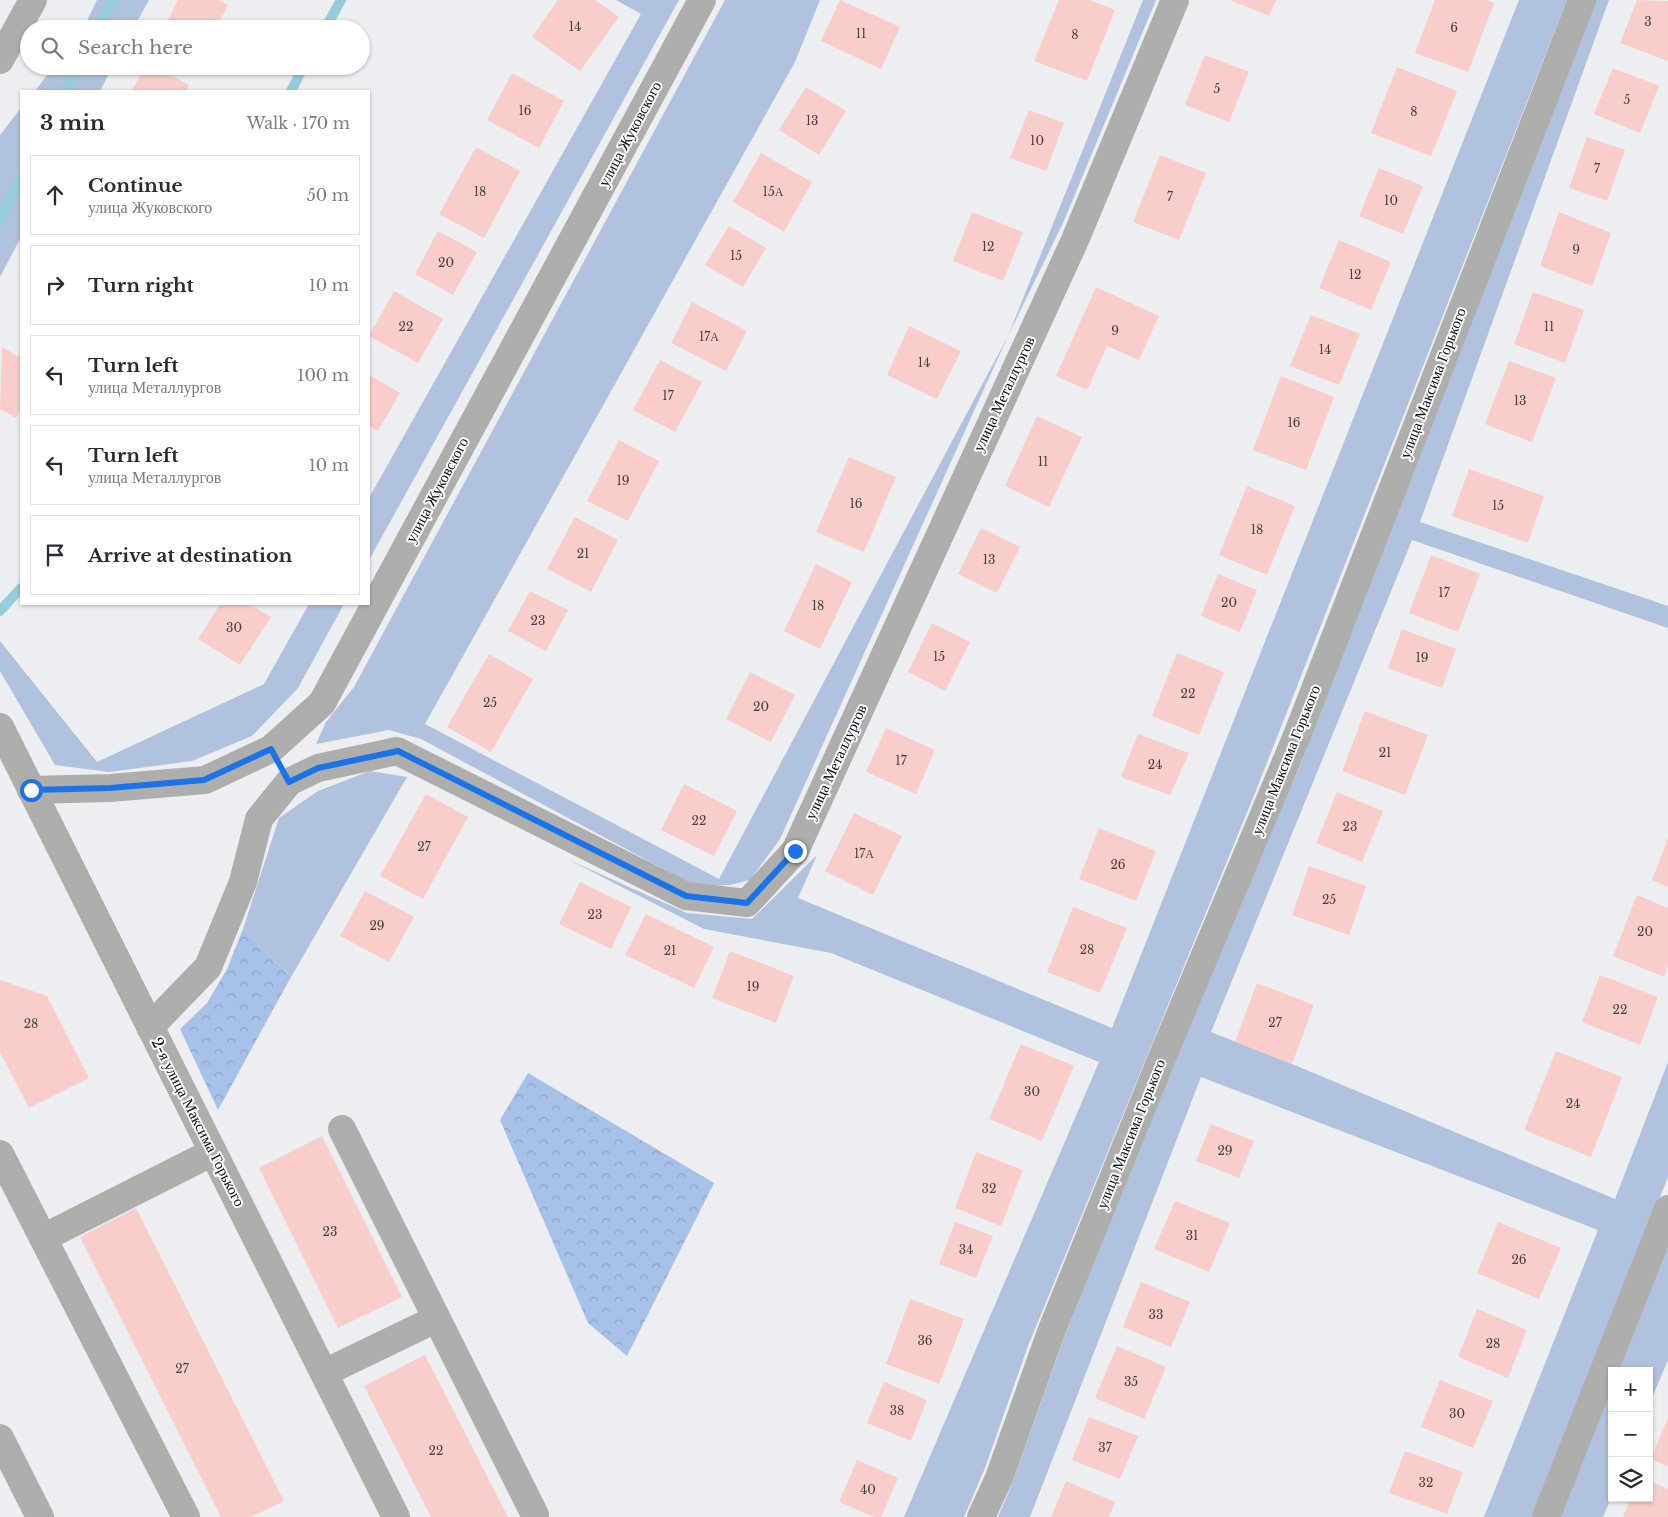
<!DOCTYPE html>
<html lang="en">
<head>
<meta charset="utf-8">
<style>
	:root { --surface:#fff; --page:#f2f2f3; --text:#2b2b33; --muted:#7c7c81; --line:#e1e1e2 }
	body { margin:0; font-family:"Libre Baskerville",serif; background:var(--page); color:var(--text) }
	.controls { position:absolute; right:15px; bottom:15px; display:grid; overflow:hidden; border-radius:0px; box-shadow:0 1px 4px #0004 }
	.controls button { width:45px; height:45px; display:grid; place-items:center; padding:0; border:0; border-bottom:1px solid var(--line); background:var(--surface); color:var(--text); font:25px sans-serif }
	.stop { position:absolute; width:15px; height:15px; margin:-11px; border:4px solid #1a73e8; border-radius:50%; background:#fff }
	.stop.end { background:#1a73e8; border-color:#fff; box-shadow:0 1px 5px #0008 }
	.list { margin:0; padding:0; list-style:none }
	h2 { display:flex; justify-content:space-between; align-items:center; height:65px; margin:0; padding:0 20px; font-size:21px }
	h2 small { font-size:16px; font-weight:400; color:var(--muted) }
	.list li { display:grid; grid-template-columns:32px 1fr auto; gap:15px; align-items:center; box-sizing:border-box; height:80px; margin:0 10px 10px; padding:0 10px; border:1px solid var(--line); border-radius:0px }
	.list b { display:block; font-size:19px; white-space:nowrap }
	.list p { margin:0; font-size:16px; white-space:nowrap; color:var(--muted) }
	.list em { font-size:16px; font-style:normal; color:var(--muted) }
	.icon { flex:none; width:28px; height:28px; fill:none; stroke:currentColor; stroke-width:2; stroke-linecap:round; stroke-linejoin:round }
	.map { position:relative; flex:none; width:1668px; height:1517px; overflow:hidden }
	.search { position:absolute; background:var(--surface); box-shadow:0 1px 4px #0004; left:20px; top:20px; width:350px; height:55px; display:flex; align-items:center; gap:12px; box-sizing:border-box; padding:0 18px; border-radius:28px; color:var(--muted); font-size:19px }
	.panel { position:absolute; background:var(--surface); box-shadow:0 1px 4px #0004; left:20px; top:90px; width:350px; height:515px; border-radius:0px }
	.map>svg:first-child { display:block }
	.grass { fill:#b0c2dd }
	.forest { fill:url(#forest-crowns) }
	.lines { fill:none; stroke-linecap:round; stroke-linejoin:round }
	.stream { stroke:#95cddd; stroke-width:10 }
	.building { fill:#f9ceca }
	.minor { stroke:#aeaead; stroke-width:28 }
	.route { stroke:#1a73e8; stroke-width:6 }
	.labels { text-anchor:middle; stroke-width:4; stroke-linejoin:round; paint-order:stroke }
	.number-label { font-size:12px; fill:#483e3d }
	.street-label { font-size:15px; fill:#0d0e0e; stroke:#f9fbfe }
</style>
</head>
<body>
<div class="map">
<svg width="1668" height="1517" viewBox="0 0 1668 1517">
	<defs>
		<pattern id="forest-crowns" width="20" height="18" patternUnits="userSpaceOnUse" patternTransform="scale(1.25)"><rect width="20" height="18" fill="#a8c1e8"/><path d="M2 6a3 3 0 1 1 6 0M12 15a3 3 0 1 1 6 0" fill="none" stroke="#8fa5c6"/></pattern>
	</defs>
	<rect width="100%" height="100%" fill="#eceef1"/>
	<g class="grass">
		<path d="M97,0H149L133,29H83Z"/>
		<path d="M616,0H679L369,560V498L641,14Z"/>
		<path d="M725,0H820L795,62L425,724L719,879L1008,336L1143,0H1156L1063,223L1008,336L780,839L750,880L730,885L695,886L421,739L389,730L316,744L326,722L354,687Z"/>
		<path d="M1519,0H1567L1255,793L1028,1346L985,1468L964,1517H904L1099,1062L831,953L704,929L569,860L687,913L752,919L817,855L798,898L1112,1028Z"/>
		<path d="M1596,0H1609L1420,522L1668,606V628L1412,540L1211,1032L1292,1064L1615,1199L1668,1062V1177L1532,1517H1484L1598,1230L1201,1077L1030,1517H998L1010,1489L1064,1338L1188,1020L1301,763Z"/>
		<path d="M54,66H113L100,91H35Z"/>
		<path d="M21,108V237L0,277V135Z"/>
		<path d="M309,604H344L298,688L252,736L192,761L109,772L55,765L0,671V641L97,762L264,684Z"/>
		<path d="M370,771L407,777L291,977L243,929L279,818L318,791Z"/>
		<path d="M1668,1241V1360L1649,1405V1371H1617Z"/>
		<path d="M1612,1383V1496L1603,1517H1559Z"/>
	</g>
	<g class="forest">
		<path d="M243,929L291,977L218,1110L180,1029L207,1003L227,969Z"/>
		<path d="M528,1073L714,1183L627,1356L588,1323L500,1120Z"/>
	</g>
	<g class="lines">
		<g class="stream">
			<path d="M97,29L114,0"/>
			<path d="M325,29L341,0"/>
			<path d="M65,91L78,66"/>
			<path d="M291,91L304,66"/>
			<path d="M0,220L21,178"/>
			<path d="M0,611L21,588"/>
		</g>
	</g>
	<g class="building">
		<path d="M178,0H219L228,5L216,29H164Z"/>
		<path d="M558,0H595L619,17L580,71L532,37Z"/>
		<path d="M840,0L900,27L881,69L821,41Z"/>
		<path d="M1059,0H1090L1115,10L1087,81L1034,61Z"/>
		<path d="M1230,0H1276L1269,16Z"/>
		<path d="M1435,0H1487L1494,3L1468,72L1415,53Z"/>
		<path d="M1637,0L1668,1V61L1620,43Z"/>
		<path d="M1205,55L1249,72L1229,122L1185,105Z"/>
		<path d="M145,66H153L189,85L186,91H132Z"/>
		<path d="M1397,67L1457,91L1431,156L1371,133Z"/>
		<path d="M1613,68L1659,86L1640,133L1594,114Z"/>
		<path d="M512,73L564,101L539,148L487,120Z"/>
		<path d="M806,87L846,111L819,155L779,130Z"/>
		<path d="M1029,110L1064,123L1046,171L1010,158Z"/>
		<path d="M1587,137L1625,150L1607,201L1569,188Z"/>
		<path d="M476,147L520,171L484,238L439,214Z"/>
		<path d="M761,153L812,182L784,232L733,202Z"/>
		<path d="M1160,155L1206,173L1179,240L1133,222Z"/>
		<path d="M1379,168L1423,186L1403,234L1359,216Z"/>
		<path d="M972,212L1023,232L1003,281L953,261Z"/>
		<path d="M1559,212L1611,233L1592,286L1540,266Z"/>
		<path d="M729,226L766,248L743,287L705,265Z"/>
		<path d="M438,231L477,252L453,295L415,274Z"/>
		<path d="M1339,240L1391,262L1371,310L1319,288Z"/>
		<path d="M1096,287L1159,316L1139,360L1107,346L1087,390L1056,376Z"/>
		<path d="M394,291L443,319L418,363L369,336Z"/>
		<path d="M1533,292L1584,310L1565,363L1514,344Z"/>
		<path d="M692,302L747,331L726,371L671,343Z"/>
		<path d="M1311,315L1360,334L1339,385L1290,366Z"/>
		<path d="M909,326L961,351L937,399L887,375Z"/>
		<path d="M2,347L21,358V409L16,418L0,409Z"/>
		<path d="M660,360L702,382L675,432L633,410Z"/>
		<path d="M1509,361L1556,378L1532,442L1485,424Z"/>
		<path d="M369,375L400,393L378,431L369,426Z"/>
		<path d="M1281,376L1334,397L1306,470L1253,450Z"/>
		<path d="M1037,416L1082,437L1049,507L1005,486Z"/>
		<path d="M619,440L659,461L628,521L587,501Z"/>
		<path d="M849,457L896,477L864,552L816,532Z"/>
		<path d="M1469,469L1544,496L1528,543L1452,516Z"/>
		<path d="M1247,486L1295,506L1267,575L1219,555Z"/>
		<path d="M575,517L618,540L591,592L547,569Z"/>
		<path d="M981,528L1020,547L997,593L958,574Z"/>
		<path d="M1431,555L1480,574L1458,632L1409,613Z"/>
		<path d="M816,564L852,582L820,649L784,631Z"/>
		<path d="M1218,574L1257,590L1240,632L1201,616Z"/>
		<path d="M530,591L568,610L546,651L508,631Z"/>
		<path d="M220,604H249L271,617L240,665L198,639Z"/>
		<path d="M932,623L970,642L945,691L908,672Z"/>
		<path d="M1402,629L1456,649L1442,688L1388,668Z"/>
		<path d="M1177,653L1224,672L1199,735L1152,716Z"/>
		<path d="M489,654L533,679L491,752L447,727Z"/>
		<path d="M750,672L795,695L771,742L726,719Z"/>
		<path d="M1365,711L1428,735L1405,795L1342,771Z"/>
		<path d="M886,728L935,750L916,794L866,772Z"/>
		<path d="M1138,734L1189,753L1170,795L1121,777Z"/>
		<path d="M684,784L737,811L714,856L661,830Z"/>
		<path d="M1337,792L1383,811L1362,862L1316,843Z"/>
		<path d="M426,794L468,817L423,899L380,876Z"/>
		<path d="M854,813L902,836L873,895L825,871Z"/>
		<path d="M1099,828L1156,851L1136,901L1079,879Z"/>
		<path d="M1668,838V887L1652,880Z"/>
		<path d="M1309,866L1366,886L1349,935L1292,915Z"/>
		<path d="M580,882L631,907L611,949L559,924Z"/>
		<path d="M365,891L414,917L389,962L340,936Z"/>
		<path d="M1637,895L1668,908V966L1664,977L1613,956Z"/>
		<path d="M1073,907L1127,928L1100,993L1047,972Z"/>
		<path d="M646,914L714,947L694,988L625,955Z"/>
		<path d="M730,951L794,976L776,1023L712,998Z"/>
		<path d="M1600,975L1658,997L1640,1045L1582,1022Z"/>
		<path d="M0,980L47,996L89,1078L29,1108L0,1052Z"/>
		<path d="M1257,983L1314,1005L1292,1064L1235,1042Z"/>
		<path d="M1021,1044L1074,1066L1042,1141L989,1119Z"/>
		<path d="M1556,1051L1622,1077L1591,1157L1524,1130Z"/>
		<path d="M1211,1124L1254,1141L1239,1178L1196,1161Z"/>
		<path d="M322,1136L402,1297L338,1328L259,1168Z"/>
		<path d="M976,1152L1023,1170L1001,1226L955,1208Z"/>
		<path d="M1175,1201L1230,1223L1209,1272L1154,1249Z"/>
		<path d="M136,1208L284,1501L251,1517H221L80,1237Z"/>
		<path d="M955,1222L993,1236L976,1278L939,1264Z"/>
		<path d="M1498,1222L1561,1248L1539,1299L1477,1273Z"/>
		<path d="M1141,1282L1190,1302L1171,1347L1123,1327Z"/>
		<path d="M910,1299L964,1319L939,1384L886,1364Z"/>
		<path d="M1477,1309L1527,1330L1508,1378L1458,1357Z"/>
		<path d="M1117,1346L1166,1367L1144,1419L1095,1398Z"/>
		<path d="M425,1355L508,1517H431L364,1386Z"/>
		<path d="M1440,1380L1493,1401L1473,1448L1421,1427Z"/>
		<path d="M884,1382L927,1400L911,1441L867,1423Z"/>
		<path d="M1089,1417L1138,1436L1120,1479L1072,1460Z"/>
		<path d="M1668,1417V1466L1651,1459Z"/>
		<path d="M1405,1451L1463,1472L1447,1514L1389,1493Z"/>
		<path d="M857,1460L898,1478L881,1517H874L839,1502Z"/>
		<path d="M1066,1481L1115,1502L1109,1517H1051Z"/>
		<path d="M1649,1481L1668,1489V1517H1623L1631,1498H1649Z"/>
	</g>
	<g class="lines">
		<g class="minor">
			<path d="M0,60L33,0"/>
			<path d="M0,727L396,1517"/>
			<path d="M31,790L110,788L205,780L271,749L322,703L702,0"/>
			<path d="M150,1027L208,967L243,882L259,819L289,782L318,768L397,751L686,896L747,903L795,851L1075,240L1175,0"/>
			<path d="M342,1129L535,1515"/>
			<path d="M0,1154L186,1517"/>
			<path d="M43,1238L213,1152"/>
			<path d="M324,1373L436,1319"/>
			<path d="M0,1438L40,1517"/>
			<path d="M981,1517L999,1478L1051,1332L1161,1060L1296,738L1582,0"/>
			<path d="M1546,1517L1668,1209"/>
		</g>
	</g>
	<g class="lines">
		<path class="route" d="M31,790L110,788L204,780L271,749L289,782L318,768L398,751L686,896L747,903L795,851"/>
	</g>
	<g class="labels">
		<g class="number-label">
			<text x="1648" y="26">3</text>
			<text x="575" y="31">14</text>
			<text x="1454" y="32">6</text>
			<text x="861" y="38">11</text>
			<text x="1075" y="39">8</text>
			<text x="1217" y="93">5</text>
			<text x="1627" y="104">5</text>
			<text x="525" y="115">16</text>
			<text x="1414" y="116">8</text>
			<text x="812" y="125">13</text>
			<text x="1037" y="145">10</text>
			<text x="1597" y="173">7</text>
			<text x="480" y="196">18</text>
			<text x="773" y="196">15А</text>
			<text x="1170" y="201">7</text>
			<text x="1391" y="205">10</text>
			<text x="988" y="251">12</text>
			<text x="1576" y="254">9</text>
			<text x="736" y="260">15</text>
			<text x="446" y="267">20</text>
			<text x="1355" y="279">12</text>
			<text x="406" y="331">22</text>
			<text x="1549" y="331">11</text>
			<text x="1115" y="335">9</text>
			<text x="709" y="341">17А</text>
			<text x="1325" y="354">14</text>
			<text x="924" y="367">14</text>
			<text x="668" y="400">17</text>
			<text x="1520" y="405">13</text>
			<text x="1294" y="427">16</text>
			<text x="1043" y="466">11</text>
			<text x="623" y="485">19</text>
			<text x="856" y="508">16</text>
			<text x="1498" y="510">15</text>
			<text x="1257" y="534">18</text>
			<text x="583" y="558">21</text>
			<text x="989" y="564">13</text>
			<text x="1444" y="597">17</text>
			<text x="1229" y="607">20</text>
			<text x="818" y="610">18</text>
			<text x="538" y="625">23</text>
			<text x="234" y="632">30</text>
			<text x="939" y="661">15</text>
			<text x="1422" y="662">19</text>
			<text x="1188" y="698">22</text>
			<text x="490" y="707">25</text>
			<text x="761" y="711">20</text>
			<text x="1385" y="757">21</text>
			<text x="901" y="765">17</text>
			<text x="1155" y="769">24</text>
			<text x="699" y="825">22</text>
			<text x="1350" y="831">23</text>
			<text x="424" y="851">27</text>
			<text x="864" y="858">17А</text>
			<text x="1118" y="869">26</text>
			<text x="1329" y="904">25</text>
			<text x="595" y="919">23</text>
			<text x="377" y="930">29</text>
			<text x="1645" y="936">20</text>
			<text x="1087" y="954">28</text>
			<text x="670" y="955">21</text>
			<text x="753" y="991">19</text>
			<text x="1620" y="1014">22</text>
			<text x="1275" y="1027">27</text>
			<text x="31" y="1028">28</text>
			<text x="1032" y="1096">30</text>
			<text x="1573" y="1108">24</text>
			<text x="1225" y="1155">29</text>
			<text x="989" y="1193">32</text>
			<text x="330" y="1236">23</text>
			<text x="1192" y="1240">31</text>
			<text x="966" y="1254">34</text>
			<text x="1519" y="1264">26</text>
			<text x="1156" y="1319">33</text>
			<text x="925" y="1345">36</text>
			<text x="1493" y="1348">28</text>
			<text x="182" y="1373">27</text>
			<text x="1131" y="1386">35</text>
			<text x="897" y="1415">38</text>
			<text x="1457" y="1418">30</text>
			<text x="1105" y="1452">37</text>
			<text x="436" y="1455">22</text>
			<text x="1426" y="1487">32</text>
			<text x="868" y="1494">40</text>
		</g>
		<g class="street-label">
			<text transform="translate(630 134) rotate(-62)" y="5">улица Жуковского</text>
			<text transform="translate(1433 383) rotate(-69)" y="5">улица Максима Горького</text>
			<text transform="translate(1004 394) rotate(-65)" y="5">улица Металлургов</text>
			<text transform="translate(437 490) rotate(-62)" y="5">улица Жуковского</text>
			<text transform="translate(1286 760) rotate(-68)" y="5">улица Максима Горького</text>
			<text transform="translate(836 762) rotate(-65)" y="5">улица Металлургов</text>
			<text transform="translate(198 1122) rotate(63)" y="5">2-я улица Максима Горького</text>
			<text transform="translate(1131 1134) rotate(-68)" y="5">улица Максима Горького</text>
		</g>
	</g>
</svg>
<div class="controls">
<button>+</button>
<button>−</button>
<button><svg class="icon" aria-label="layers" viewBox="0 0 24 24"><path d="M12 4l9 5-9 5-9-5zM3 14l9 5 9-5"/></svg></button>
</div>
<div class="stop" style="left:31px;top:790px"></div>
<div class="stop end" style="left:795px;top:851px"></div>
<div class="search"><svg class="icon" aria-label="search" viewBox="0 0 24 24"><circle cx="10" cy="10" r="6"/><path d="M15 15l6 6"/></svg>Search here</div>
<section class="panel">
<h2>3 min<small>Walk · 170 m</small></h2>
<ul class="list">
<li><svg class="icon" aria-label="ahead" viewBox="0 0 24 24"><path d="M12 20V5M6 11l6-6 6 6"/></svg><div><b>Continue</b><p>улица Жуковского</p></div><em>50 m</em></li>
<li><svg class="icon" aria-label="right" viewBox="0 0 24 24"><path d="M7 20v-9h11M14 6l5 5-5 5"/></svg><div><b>Turn right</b></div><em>10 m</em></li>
<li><svg class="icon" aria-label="left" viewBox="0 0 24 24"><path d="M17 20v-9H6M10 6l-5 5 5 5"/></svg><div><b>Turn left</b><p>улица Металлургов</p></div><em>100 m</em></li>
<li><svg class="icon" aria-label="left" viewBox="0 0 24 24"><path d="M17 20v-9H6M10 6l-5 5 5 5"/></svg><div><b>Turn left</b><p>улица Металлургов</p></div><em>10 m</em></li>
<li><svg class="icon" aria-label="arrive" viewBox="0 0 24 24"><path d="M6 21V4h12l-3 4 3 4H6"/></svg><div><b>Arrive at destination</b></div></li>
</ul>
</section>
</div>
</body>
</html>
